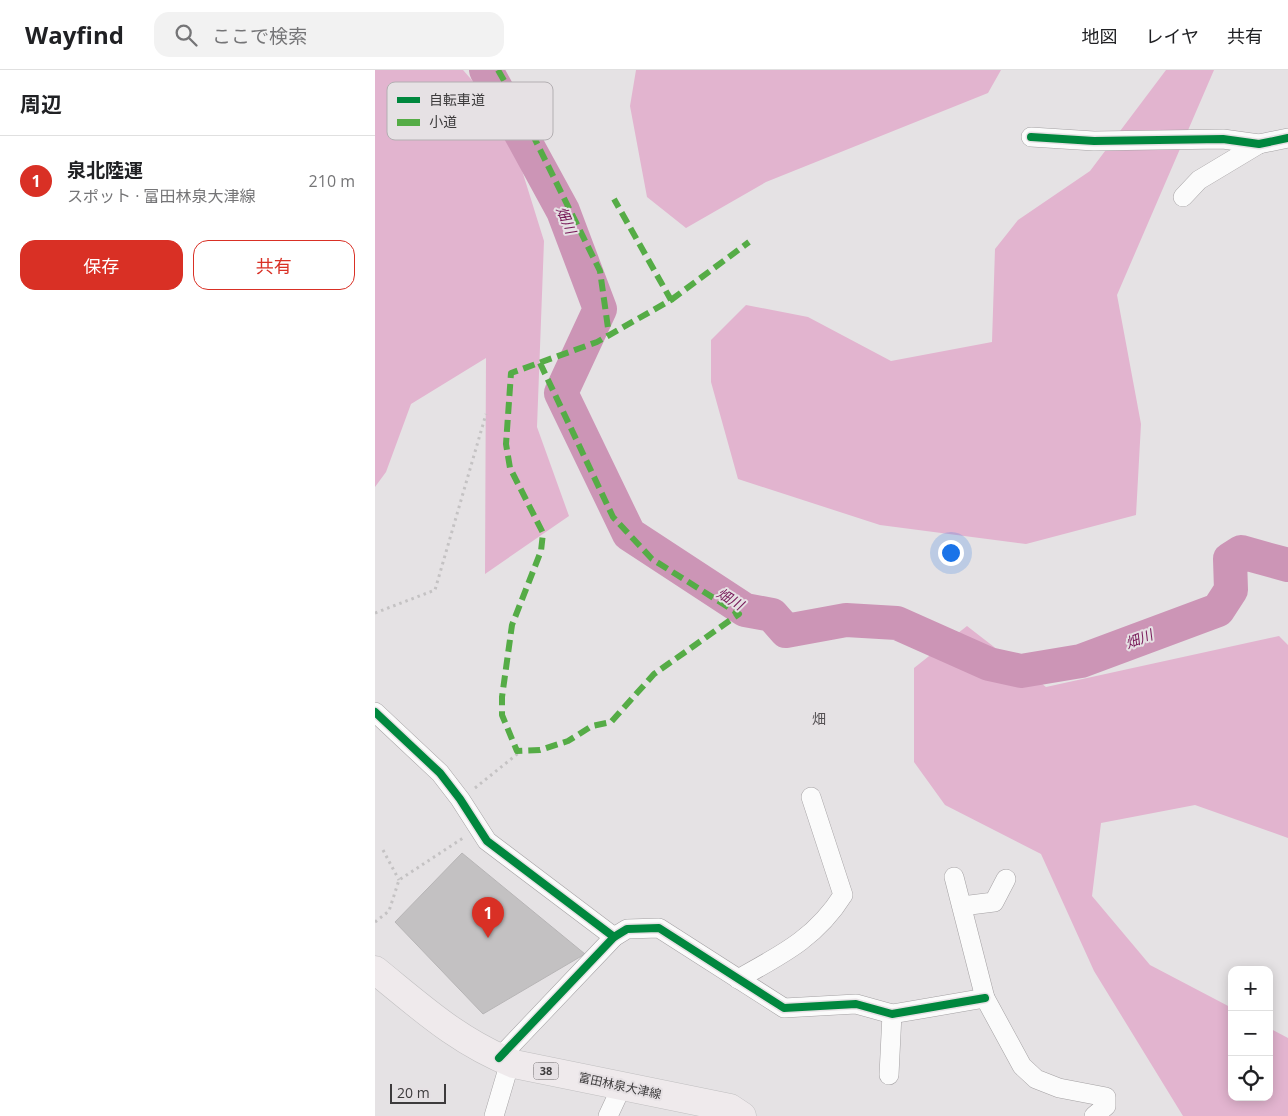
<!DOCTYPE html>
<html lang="ja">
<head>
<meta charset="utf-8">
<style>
	:root { --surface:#fff; --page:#f2f2f2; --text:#202124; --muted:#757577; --line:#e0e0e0; --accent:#d93025 }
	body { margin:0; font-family:"Open Sans","Noto Sans JP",sans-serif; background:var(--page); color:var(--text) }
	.controls { position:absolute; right:15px; bottom:15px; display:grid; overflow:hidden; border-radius:10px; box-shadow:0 2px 12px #0003 }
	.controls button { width:45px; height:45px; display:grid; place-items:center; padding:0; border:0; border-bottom:1px solid var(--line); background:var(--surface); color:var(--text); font:25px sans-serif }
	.scale { position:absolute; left:15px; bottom:12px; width:56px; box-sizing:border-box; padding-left:5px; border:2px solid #3d3b3c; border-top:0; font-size:14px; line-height:18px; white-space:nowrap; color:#3d3b3c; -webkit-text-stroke:4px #e6e1e4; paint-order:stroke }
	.you { position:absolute; left:575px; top:482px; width:18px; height:18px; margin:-12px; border:4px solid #fff; border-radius:50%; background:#1a73e8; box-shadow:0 0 0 8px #1a73e833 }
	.badge { display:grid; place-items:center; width:32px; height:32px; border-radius:50%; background:var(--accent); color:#fff; font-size:16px; font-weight:700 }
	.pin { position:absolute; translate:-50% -41px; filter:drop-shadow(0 1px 2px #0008) }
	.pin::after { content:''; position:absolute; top:26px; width:18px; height:15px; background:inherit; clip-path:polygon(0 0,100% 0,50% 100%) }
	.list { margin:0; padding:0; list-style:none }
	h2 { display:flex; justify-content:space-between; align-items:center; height:65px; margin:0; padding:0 20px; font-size:21px }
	h2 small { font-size:16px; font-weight:400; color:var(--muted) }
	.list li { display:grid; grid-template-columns:32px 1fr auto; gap:15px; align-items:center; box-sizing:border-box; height:90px; padding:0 20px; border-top:1px solid var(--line) }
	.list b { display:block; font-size:19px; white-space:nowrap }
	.list p { margin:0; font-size:16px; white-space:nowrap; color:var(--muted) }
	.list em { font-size:16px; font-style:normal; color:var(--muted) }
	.actions { display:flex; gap:10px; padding:15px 20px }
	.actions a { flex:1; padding:11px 0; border:1px solid var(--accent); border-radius:15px; text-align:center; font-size:18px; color:var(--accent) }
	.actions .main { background:var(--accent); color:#fff }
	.icon { flex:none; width:28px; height:28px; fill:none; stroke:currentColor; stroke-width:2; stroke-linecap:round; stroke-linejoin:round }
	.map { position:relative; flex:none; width:913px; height:1046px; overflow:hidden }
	header { display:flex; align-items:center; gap:30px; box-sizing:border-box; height:70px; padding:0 25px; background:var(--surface); border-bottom:1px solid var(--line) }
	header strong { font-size:24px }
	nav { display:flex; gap:28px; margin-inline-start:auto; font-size:18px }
	.search { width:350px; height:45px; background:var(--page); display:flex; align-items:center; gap:12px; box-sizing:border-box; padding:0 18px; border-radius:15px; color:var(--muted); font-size:19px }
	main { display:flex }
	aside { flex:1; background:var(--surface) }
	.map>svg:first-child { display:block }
	.forest { fill:#e2b4cf }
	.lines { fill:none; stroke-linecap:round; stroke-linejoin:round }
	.river { stroke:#cc95b6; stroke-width:34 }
	.building { fill:#c3c1c2; stroke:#b7b5b6 }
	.minor-casing { stroke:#a4a1a3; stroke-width:20 }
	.primary-casing { stroke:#c0bfc0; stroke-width:29 }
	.path { stroke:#c4c2c3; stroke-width:3; stroke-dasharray:2.5 4; stroke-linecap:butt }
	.minor { stroke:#fbfbfb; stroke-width:19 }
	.primary { stroke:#efeaec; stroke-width:28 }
	.quiet { stroke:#55ac46; stroke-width:6; stroke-dasharray:12 6; stroke-linecap:butt }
	.cycleway-casing { stroke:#e6e1e4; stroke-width:11 }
	.cycleway { stroke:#00873e; stroke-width:8 }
	.labels { text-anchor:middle; stroke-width:4; stroke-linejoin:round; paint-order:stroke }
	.shield { fill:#e6e1e4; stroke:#706d6e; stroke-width:1 }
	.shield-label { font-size:11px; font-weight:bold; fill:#3d3b3c }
	.street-label { font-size:12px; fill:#3d3b3c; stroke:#e6e1e4 }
	.water-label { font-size:14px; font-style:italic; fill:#781a59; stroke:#e6e1e4 }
	.neighbourhood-label { font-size:14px; fill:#555254; stroke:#e6e1e4 }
	.key { fill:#e6e1e4; stroke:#b3afb2; stroke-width:1 }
	.key-label { font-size:14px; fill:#3d3b3c }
</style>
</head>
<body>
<header>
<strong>Wayfind</strong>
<div class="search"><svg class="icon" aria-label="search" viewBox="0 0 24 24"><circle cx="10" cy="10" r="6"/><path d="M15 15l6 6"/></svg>ここで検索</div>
<nav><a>地図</a><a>レイヤ</a><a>共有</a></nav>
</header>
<main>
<aside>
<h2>周辺<small></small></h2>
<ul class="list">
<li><span class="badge">1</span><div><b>泉北陸運</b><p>スポット · 富田林泉大津線</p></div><em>210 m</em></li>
</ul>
<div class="actions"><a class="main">保存</a><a>共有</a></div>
</aside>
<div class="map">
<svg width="913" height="1046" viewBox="0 0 913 1046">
	<rect width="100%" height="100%" fill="#e5e2e4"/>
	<g class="forest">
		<path d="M0,0H88L131,49L169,171L162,357L194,446L110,504L111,288L36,334L11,402L0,417Z"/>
		<path d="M261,0H626L613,23L391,112L311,158L272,127L255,36Z"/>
		<path d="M791,0H839L742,225L766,354L761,445L651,474L505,455L363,409L336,312V270L371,235L433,247L516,291L617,272L620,179L643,150L715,101Z"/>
		<path d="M592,556L671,617L904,566L913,575V768L820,735L726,753L717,826L775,895L857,938V1027H894V958L913,968V1046H808L719,901L666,784L570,735L539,692V598Z"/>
	</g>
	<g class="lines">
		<path class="river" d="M111,0L188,141L225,239L186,323L254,464L370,540L397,545L411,561L471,550L522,553L614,594L646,601L706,591L843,540L856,520L855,489L866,482L913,495"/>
	</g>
	<path class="building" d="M87,783L210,884L108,944L20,852Z"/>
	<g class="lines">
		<defs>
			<g id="minor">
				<path d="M656,67L719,71L848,69L884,74L913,68"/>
				<path d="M808,127L824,110L884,74"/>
				<path d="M0,642L65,703L85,729L112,771L239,867"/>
				<path d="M579,807L610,928L647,996L661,1009L684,1018L731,1027V1036L719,1046"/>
				<path d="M587,836L619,832L631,809"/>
				<path d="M363,909C406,885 441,868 468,825L436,727"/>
				<path d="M124,988L239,867L252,859L284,858L409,938L481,934L517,944L610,928"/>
				<path d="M514,1005L517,944"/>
				<path d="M119,1046L135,992"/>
				<path d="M233,1046L247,1016"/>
			</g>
			<path id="primary" d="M0,900C47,938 82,971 139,994L355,1038L367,1046"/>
		</defs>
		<use href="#minor" class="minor-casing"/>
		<use href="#primary" class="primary-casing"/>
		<g class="path">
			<path d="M0,543L60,520L111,344"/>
			<path d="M100,718L146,681"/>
			<path d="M8,780L24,810"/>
			<path d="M0,852L14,841L24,810L88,768"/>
		</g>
		<use href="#minor" class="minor"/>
		<use href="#primary" class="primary"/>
		<g class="quiet">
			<path d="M123,0L142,33L225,201L234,265"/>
			<path d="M296,230L374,172"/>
			<path d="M165,293L238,447L277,489L364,544L279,604L236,652L217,656L193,671L165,680L142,681L127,645V627L137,555L166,481L168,463L135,398L131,374L136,303L222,272L296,230L239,129"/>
		</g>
		<defs>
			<g id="cycleway">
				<path d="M656,67L719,71L848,69L884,74L913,68"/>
				<path d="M0,642L65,703L85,729L112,771L239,867"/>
				<path d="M124,988L239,867L252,859L284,858L409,938L481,934L517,944L610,928"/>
			</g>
		</defs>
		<use href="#cycleway" class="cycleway-casing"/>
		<use href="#cycleway" class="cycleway"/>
	</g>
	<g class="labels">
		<rect class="shield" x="158.5" y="992.5" width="25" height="17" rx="4"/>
		<g class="shield-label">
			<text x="171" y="1005">38</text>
		</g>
		<g class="street-label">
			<text transform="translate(245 1016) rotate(12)" y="4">富田林泉大津線</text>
		</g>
		<g class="water-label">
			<text transform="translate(191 150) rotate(67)" y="5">畑川</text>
			<text transform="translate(355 529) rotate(31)" y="5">畑川</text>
			<text transform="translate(764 569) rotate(-21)" y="5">畑川</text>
		</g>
		<g class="neighbourhood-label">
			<text x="444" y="654">畑</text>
		</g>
	</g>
	<rect x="12" y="12" width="166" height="58" rx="8" class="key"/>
	<rect x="22" y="27" width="23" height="6" fill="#00873e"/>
	<rect x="22" y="49" width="23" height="7" fill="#55ac46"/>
	<g class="key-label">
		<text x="54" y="35">自転車道</text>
		<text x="54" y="57">小道</text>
	</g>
</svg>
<div class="controls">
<button>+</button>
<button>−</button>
<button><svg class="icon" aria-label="locate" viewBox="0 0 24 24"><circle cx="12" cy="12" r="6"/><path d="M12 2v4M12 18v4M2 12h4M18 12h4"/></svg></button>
</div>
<div class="scale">20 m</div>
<div class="you"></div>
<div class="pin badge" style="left:113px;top:868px">1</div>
</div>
</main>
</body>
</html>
